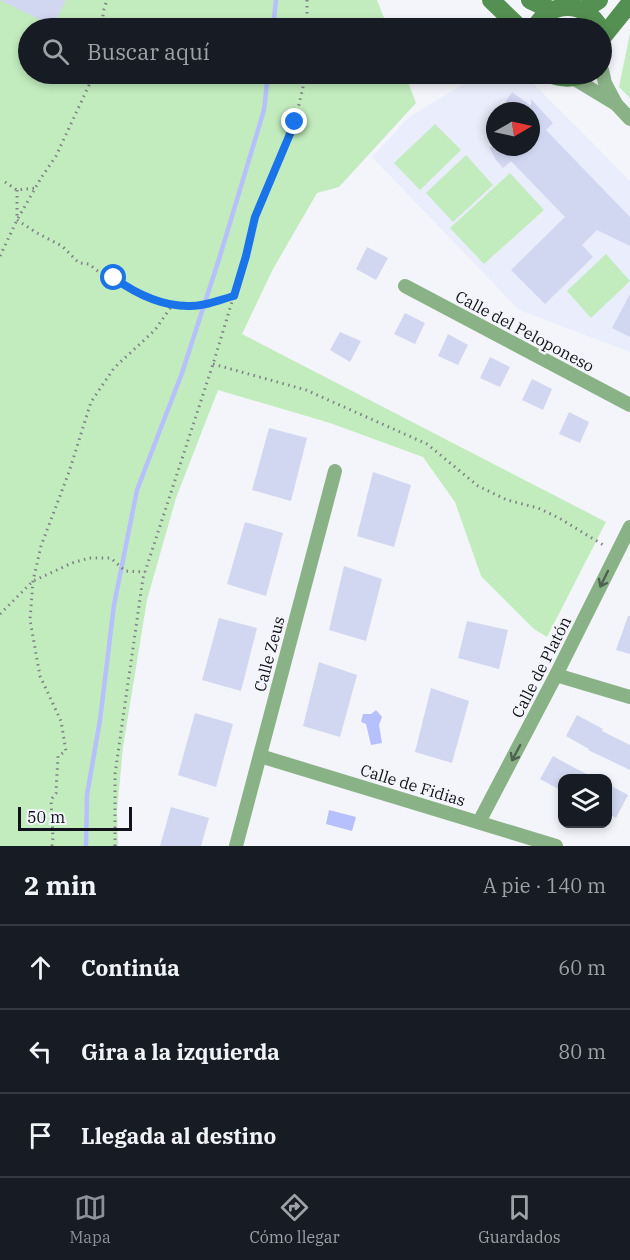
<!DOCTYPE html>
<html lang="es">
<head>
<meta charset="utf-8">
<style>
	:root { --surface:#171b24; --page:#20242c; --text:#f1f3f6; --muted:#9ea1a6; --line:#363941; --accent:#8c9099 }
	body { margin:0; font-family:"IBM Plex Serif",serif; background:var(--page); color:var(--text) }
	.controls { position:absolute; right:18px; bottom:18px; display:grid; overflow:hidden; border-radius:12px; box-shadow:0 3px 9px #0003 }
	.controls button { width:54px; height:54px; display:grid; place-items:center; padding:0; border:0; border-bottom:2px solid var(--line); background:var(--surface); color:var(--text); font:30px sans-serif }
	.compass { position:absolute; left:486px; top:102px; width:54px; height:54px; border-radius:50%; background:var(--surface); box-shadow:0 3px 9px #0003; rotate:81deg }
	.scale { position:absolute; left:18px; bottom:15px; width:114px; box-sizing:border-box; padding-left:6px; border:3px solid #11121b; border-top:0; font-size:16px; line-height:21px; white-space:nowrap; color:#11121b; -webkit-text-stroke:4px #f4f5fa; paint-order:stroke }
	.stop { position:absolute; width:18px; height:18px; margin:-14px; border:4px solid #1a73e8; border-radius:50%; background:#fff }
	.stop.end { background:#1a73e8; border-color:#fff; box-shadow:0 2px 6px #0008 }
	.list { margin:0; padding:0; list-style:none }
	h2 { display:flex; justify-content:space-between; align-items:center; height:78px; margin:0; padding:0 24px; font-size:26px }
	h2 small { font-size:20px; font-weight:400; color:var(--muted) }
	.list li { display:grid; grid-template-columns:39px 1fr auto; gap:18px; align-items:center; box-sizing:border-box; height:84px; padding:0 24px; border-top:2px solid var(--line) }
	.list b { display:block; font-size:22px; white-space:nowrap }
	.list em { font-size:20px; font-style:normal; color:var(--muted) }
	.icon { flex:none; width:33px; height:33px; fill:none; stroke:currentColor; stroke-width:2; stroke-linecap:round; stroke-linejoin:round }
	.map { position:relative; flex:none; width:630px; height:846px; overflow:hidden }
	.search { position:absolute; background:var(--surface); box-shadow:0 3px 9px #0003; left:18px; right:18px; top:18px; height:66px; display:flex; align-items:center; gap:15px; box-sizing:border-box; padding:0 21px; border-radius:33px; color:var(--muted); font-size:22px }
	.sheet { height:330px; background:var(--surface) }
	nav { display:flex; justify-content:space-around; align-items:center; box-sizing:border-box; height:84px; border-top:2px solid var(--line); background:var(--surface); font-size:16px; color:var(--muted) }
	nav a { display:grid; justify-items:center; gap:3px }
	nav .on { color:var(--accent) }
	.map>svg:first-child { display:block }
	.built { fill:#eaedfb; fill-rule:evenodd }
	.green { fill:#c2ecbe }
	.water { fill:#b6c0fc }
	.lines { fill:none; stroke-linecap:round; stroke-linejoin:round }
	.stream { stroke:#b6c0fc; stroke-width:4.5 }
	.building { fill:#d2d7f1 }
	.path { stroke:#808188; stroke-width:3; stroke-dasharray:1.5 4.5; stroke-linecap:butt }
	.minor { stroke:#8ab287; stroke-width:14 }
	.secondary { stroke:#549051; stroke-width:18 }
	.oneway { stroke:#4e6251 }
	.route { stroke:#1a73e8; stroke-width:8 }
	.labels { text-anchor:middle; stroke-width:5; stroke-linejoin:round; paint-order:stroke }
	.street-label { font-size:16px; fill:#11121b; stroke:#f4f5fa }
</style>
</head>
<body>
<div class="map">
<svg width="630" height="846" viewBox="0 0 630 846">
	<rect width="100%" height="100%" fill="#f4f5fa"/>
	<path class="built" d="M480,74H524L630,181V352L519,310L372,157L409,117ZM495,111H531V147H495Z"/>
	<g class="green">
		<path d="M0,0H377L388,28H28V74H405L416,103L339,187L317,193L273,269L242,334L606,522L547,637L534,629L481,576L455,502L423,457L330,423L218,390L176,498L147,600L123,747L117,811L118,846H0Z"/>
		<path d="M630,33V98L619,87Z"/>
		<path d="M435,124L461,150L420,190L394,163Z"/>
		<path d="M466,155L493,185L453,222L426,193Z"/>
		<path d="M510,173L544,210L484,264L450,228Z"/>
		<path d="M606,254L630,281L591,318L567,291Z"/>
	</g>
	<g class="water">
		<path d="M376,710L382,717L379,725L382,743L371,745L366,724L361,722L363,714H371Z"/>
		<path d="M329,810L356,817L352,831L326,824Z"/>
	</g>
	<g class="lines">
		<g class="stream">
			<path d="M273,28L276,0"/>
			<path d="M86,846L87,795L100,720L114,605L137,490L182,373L220,256L264,110L268,74"/>
		</g>
	</g>
	<g class="building">
		<path d="M0,0H66L53,26Z"/>
		<path d="M512,92L531,106V99L553,123L546,130L630,217V246L597,230L582,245L593,257L545,304L511,270L565,217L511,161L503,168L496,160L489,147H531V111H511L504,104Z"/>
		<path d="M367,247L388,258L376,280L356,269Z"/>
		<path d="M630,294V337L612,328Z"/>
		<path d="M405,313L425,323L415,344L394,334Z"/>
		<path d="M340,332L361,341L350,362L330,350Z"/>
		<path d="M448,334L468,345L458,365L438,356Z"/>
		<path d="M490,357L510,367L500,387L480,378Z"/>
		<path d="M532,379L552,389L543,410L522,400Z"/>
		<path d="M569,412L589,422L580,443L559,434Z"/>
		<path d="M269,428L307,438L291,501L252,490Z"/>
		<path d="M373,472L411,485L394,547L357,536Z"/>
		<path d="M245,522L283,533L266,596L227,584Z"/>
		<path d="M344,566L382,579L366,641L329,630Z"/>
		<path d="M628,616H630V654L616,650Z"/>
		<path d="M219,618L257,628L241,691L202,680Z"/>
		<path d="M467,621L508,630L499,669L458,658Z"/>
		<path d="M319,662L357,675L340,737L303,726Z"/>
		<path d="M431,688L469,701L452,763L415,752Z"/>
		<path d="M195,713L233,724L216,787L178,775Z"/>
		<path d="M577,715L603,729L602,731L630,745V770L588,750L589,749L566,736Z"/>
		<path d="M553,756L560,760L594,778H562V791L540,779Z"/>
		<path d="M608,784L628,795L616,818L608,813Z"/>
		<path d="M171,807L209,818L201,846H160Z"/>
	</g>
	<g class="lines">
		<g class="path">
			<path d="M307,0V28"/>
			<path d="M101,28L104,9L107,0"/>
			<path d="M5,182L17,190L36,188"/>
			<path d="M17,190V220L37,233L62,246L79,263L89,264L100,273L114,278L132,290L173,304"/>
			<path d="M0,256L17,220L41,178L56,156L90,83L93,74"/>
			<path d="M213,364L306,390L427,444L478,486L507,500L538,508L559,518L605,546"/>
			<path d="M0,614L33,581L72,563L89,558H111L125,571L145,572"/>
			<path d="M52,846L53,838L51,800L56,793L58,756L66,751L61,721L40,676L30,620L33,581L41,546L69,472L91,402L114,368L155,330L173,304L189,307L234,296"/>
			<path d="M115,846V774L143,578L213,364L246,256L255,217L295,122L306,74"/>
		</g>
		<g class="minor">
			<path d="M602,70L605,83L616,104"/>
			<path d="M573,78L616,104L630,119"/>
			<path d="M405,286L630,405"/>
			<path d="M556,675L630,697"/>
			<path d="M260,756L556,846"/>
			<path d="M479,822L556,675L630,527"/>
			<path d="M236,846L335,471"/>
		</g>
		<g class="secondary">
			<path d="M491,0L520,28"/>
			<path d="M530,0L551,10"/>
			<path d="M583,10L599,0"/>
			<path d="M535,28C551,0 584,0 600,28"/>
			<path d="M602,38L630,3"/>
			<path d="M550,74C562,79 573,79 585,74"/>
		</g>
	</g>
	<defs><path id="oneway-shaft" d="M-6 0H5M1.5-3L5.5 0L1.5 3" fill="none" stroke-width="1.6" stroke-linecap="round" stroke-linejoin="round" transform="scale(1.5)"/></defs>
	<g class="oneway">
		<use href="#oneway-shaft" transform="translate(604 579) rotate(116)"/>
		<use href="#oneway-shaft" transform="translate(516 753) rotate(118)"/>
	</g>
	<g class="lines">
		<path class="route" d="M114,278C135,293 161,306 188,306C203,307 219,300 234,296L246,256L255,217L295,122"/>
	</g>
	<g class="labels">
		<g class="street-label">
			<text transform="translate(525 331) rotate(28)" y="6">Calle del Peloponeso</text>
			<text transform="translate(269 654) rotate(-75)" y="6">Calle Zeus</text>
			<text transform="translate(541 667) rotate(-63)" y="6">Calle de Platón</text>
			<text transform="translate(413 785) rotate(17)" y="6">Calle de Fidias</text>
		</g>
	</g>
</svg>
<div class="controls">
<button><svg class="icon" aria-label="layers" viewBox="0 0 24 24"><path d="M12 4l9 5-9 5-9-5zM3 14l9 5 9-5"/></svg></button>
</div>
<svg class="compass" viewBox="-18 -18 36 36"><path d="M0-13l5 13h-10z" fill="#e53935"/><path d="M0 13l5-13h-10z" fill="#9ea1a6"/></svg>
<div class="scale">50 m</div>
<div class="stop" style="left:114px;top:278px"></div>
<div class="stop end" style="left:295px;top:122px"></div>
<div class="search"><svg class="icon" aria-label="search" viewBox="0 0 24 24"><circle cx="10" cy="10" r="6"/><path d="M15 15l6 6"/></svg>Buscar aquí</div>
</div>
<section class="sheet">
<h2>2 min<small>A pie · 140 m</small></h2>
<ul class="list">
<li><svg class="icon" aria-label="ahead" viewBox="0 0 24 24"><path d="M12 20V5M6 11l6-6 6 6"/></svg><div><b>Continúa</b></div><em>60 m</em></li>
<li><svg class="icon" aria-label="left" viewBox="0 0 24 24"><path d="M17 20v-9H6M10 6l-5 5 5 5"/></svg><div><b>Gira a la izquierda</b></div><em>80 m</em></li>
<li><svg class="icon" aria-label="arrive" viewBox="0 0 24 24"><path d="M6 21V4h12l-3 4 3 4H6"/></svg><div><b>Llegada al destino</b></div></li>
</ul>
</section>
<nav>
<a class="on"><svg class="icon" aria-label="map" viewBox="0 0 24 24"><path d="M3 6l6-2 6 2 6-2v14l-6 2-6-2-6 2zM9 4v14M15 6v14"/></svg>Mapa</a>
<a><svg class="icon" aria-label="directions" viewBox="0 0 24 24"><path d="M12 3l9 9-9 9-9-9zM9 14v-3h6M13 9l2 2-2 2"/></svg>Cómo llegar</a>
<a><svg class="icon" aria-label="saved" viewBox="0 0 24 24"><path d="M7 4h10v16l-5-4-5 4z"/></svg>Guardados</a>
</nav>
</body>
</html>
